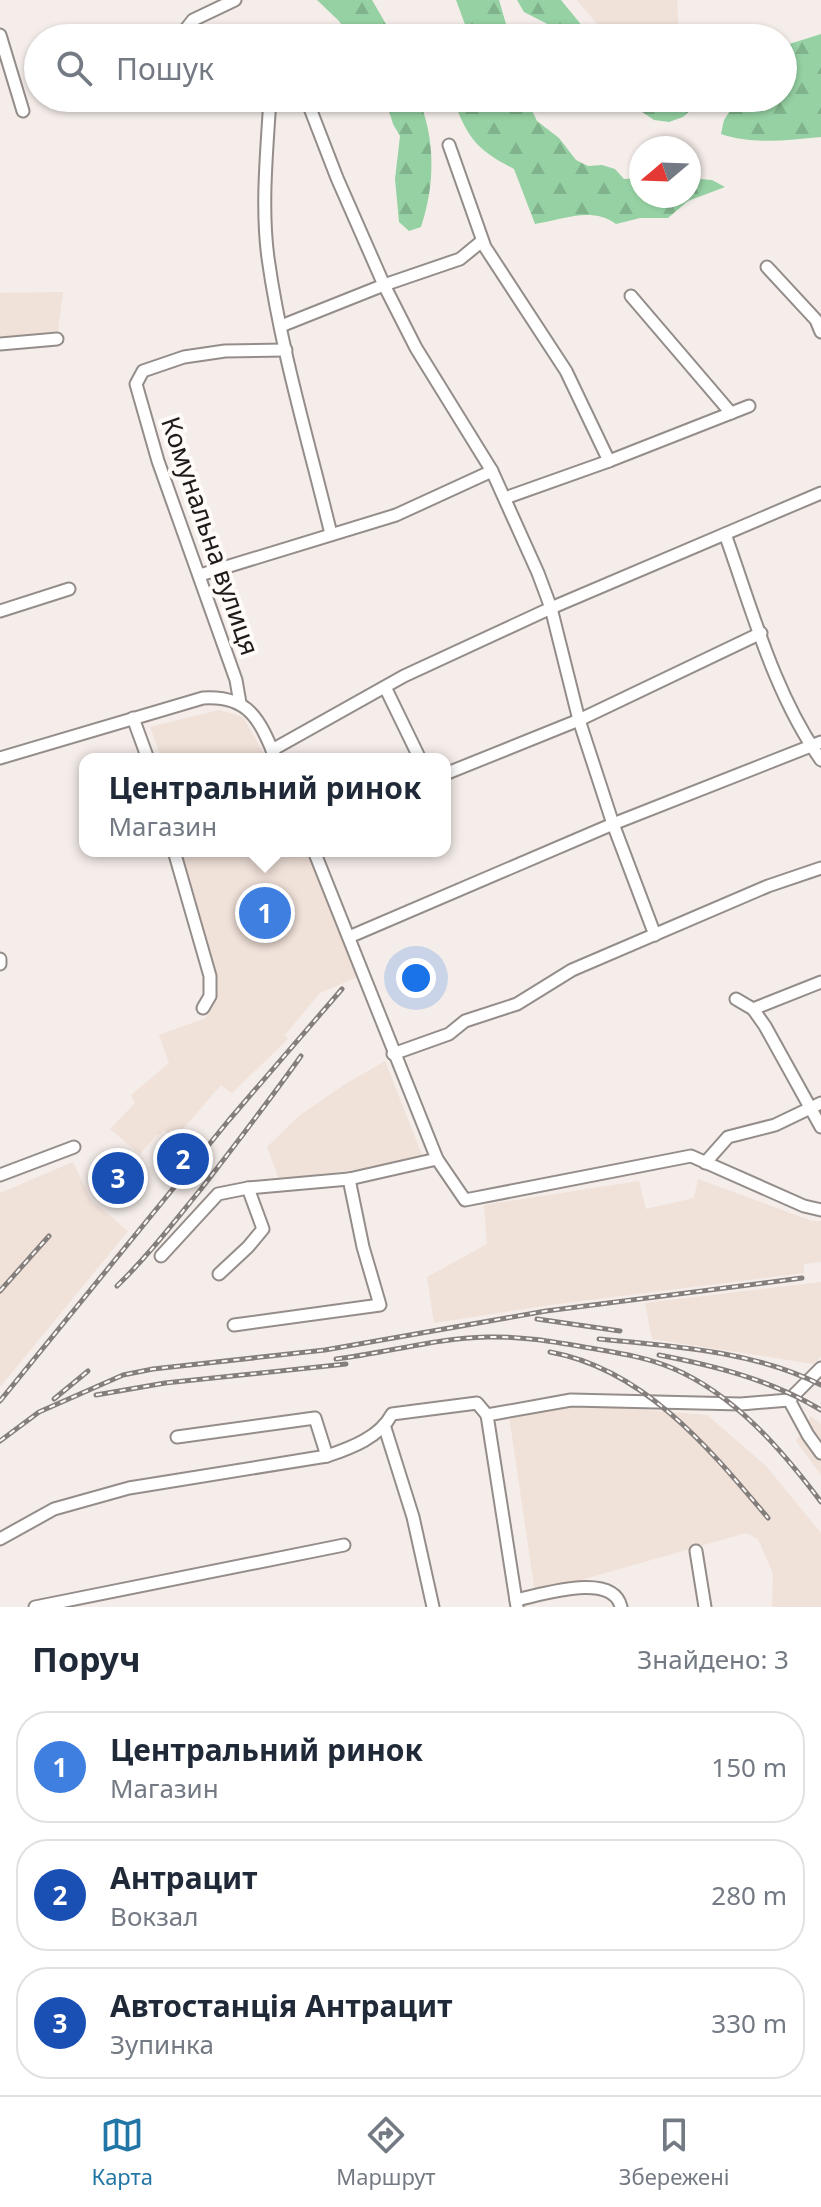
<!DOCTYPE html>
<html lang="uk">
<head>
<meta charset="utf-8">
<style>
	:root { --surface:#fff; --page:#f2f2f3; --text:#1f2937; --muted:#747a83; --line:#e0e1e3; --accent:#2276a6 }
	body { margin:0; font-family:"Noto Sans",sans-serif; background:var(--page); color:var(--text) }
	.compass { position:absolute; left:629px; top:136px; width:72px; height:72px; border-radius:50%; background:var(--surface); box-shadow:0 2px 6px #0004; rotate:251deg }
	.you { position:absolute; left:416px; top:978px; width:28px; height:28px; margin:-20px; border:6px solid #fff; border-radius:50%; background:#1a73e8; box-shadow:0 0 0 12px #1a73e833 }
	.badge { display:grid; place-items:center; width:52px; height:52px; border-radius:50%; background:var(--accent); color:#fff; font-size:26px; font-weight:700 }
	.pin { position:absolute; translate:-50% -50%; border:4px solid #fff; box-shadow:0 2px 8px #0006 }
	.popup { position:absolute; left:79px; top:753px; width:372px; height:104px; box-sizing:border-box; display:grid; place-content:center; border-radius:16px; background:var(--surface); filter:drop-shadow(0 2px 6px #0005); font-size:26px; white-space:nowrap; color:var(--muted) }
	.popup b { font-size:30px; color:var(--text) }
	.popup::after { content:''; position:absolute; left:50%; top:100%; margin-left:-16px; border:16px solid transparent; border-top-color:var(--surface) }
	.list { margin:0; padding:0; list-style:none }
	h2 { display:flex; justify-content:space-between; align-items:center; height:104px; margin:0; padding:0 32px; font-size:34px }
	h2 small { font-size:26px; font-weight:400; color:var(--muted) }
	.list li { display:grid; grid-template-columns:52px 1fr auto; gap:24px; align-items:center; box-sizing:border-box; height:112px; margin:0 16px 16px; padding:0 16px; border:2px solid var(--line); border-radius:32px }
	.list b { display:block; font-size:30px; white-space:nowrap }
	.list p { margin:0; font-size:26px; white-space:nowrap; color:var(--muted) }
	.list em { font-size:26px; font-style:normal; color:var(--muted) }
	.icon { flex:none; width:44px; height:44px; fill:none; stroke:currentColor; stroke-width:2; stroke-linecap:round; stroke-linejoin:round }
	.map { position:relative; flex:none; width:821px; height:1607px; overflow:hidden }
	.search { position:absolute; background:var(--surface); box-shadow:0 2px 6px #0004; left:24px; right:24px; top:24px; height:88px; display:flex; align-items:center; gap:20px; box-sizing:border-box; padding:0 28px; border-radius:44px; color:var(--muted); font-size:30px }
	.sheet { height:488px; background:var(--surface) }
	nav { display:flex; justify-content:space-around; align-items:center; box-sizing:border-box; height:112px; border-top:2px solid var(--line); background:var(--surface); font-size:22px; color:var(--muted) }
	nav a { display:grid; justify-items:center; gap:4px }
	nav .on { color:var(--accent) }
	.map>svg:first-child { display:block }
	.built { fill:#f0e1d9 }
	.forest { fill:url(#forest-firs) }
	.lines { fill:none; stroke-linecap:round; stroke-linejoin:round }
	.minor-casing { stroke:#948d89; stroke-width:15 }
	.minor { stroke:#fff; stroke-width:11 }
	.rail-casing { stroke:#847e7c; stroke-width:5 }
	.rail { stroke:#fefbf9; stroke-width:2; stroke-dasharray:6; stroke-linecap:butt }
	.labels { text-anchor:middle; stroke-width:8; stroke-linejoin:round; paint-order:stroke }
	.street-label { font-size:26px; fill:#1d1a19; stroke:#fefbf9 }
</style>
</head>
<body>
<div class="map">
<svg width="821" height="1607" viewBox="0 0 821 1607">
	<defs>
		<pattern id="forest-firs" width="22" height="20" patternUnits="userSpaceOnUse" patternTransform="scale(2)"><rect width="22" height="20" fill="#95d1a2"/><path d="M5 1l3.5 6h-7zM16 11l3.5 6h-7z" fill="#80b38b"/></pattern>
	</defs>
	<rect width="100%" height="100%" fill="#f5ede9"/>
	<g class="built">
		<path d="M577,0H677L679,38H631L600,27Z"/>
		<path d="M63,292L58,331L0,337V293Z"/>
		<path d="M219,710L243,717L267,759H162L150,727Z"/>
		<path d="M177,851H308L362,975L320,993L285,1035L288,1039L232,1093L221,1085L175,1138L164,1130L159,1135L157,1134L140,1154L110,1129L135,1103L131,1095L169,1063L159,1035L206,1018L213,997L205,937L186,888Z"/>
		<path d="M385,1061L422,1155L378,1167L279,1179L267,1147L299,1116L344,1085Z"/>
		<path d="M73,1162L91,1200L128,1231L0,1387V1193Z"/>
		<path d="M698,1179L812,1221H821V1262L804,1264V1273L550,1305L434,1323L427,1277L487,1244L484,1205L639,1181L646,1209L694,1198Z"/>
		<path d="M821,1282V1357L814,1364L652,1339L645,1303Z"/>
		<path d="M587,1405L707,1415L766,1466L821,1533V1607H772L773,1574L758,1539L746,1533L535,1593L509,1416Z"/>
		<path d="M811,1416L821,1424V1475L796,1441Z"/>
	</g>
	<g class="forest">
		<path d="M317,0H372L394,38H351L339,21Z"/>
		<path d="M456,0H499L510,38H470Z"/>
		<path d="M517,0H561L592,38H565L559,30L524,12Z"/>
		<path d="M821,34V137C788,140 753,145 721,134L724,120L731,109L720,102L693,108L683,117L669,122L654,120L621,98H783V46Z"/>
		<path d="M385,98H418C436,138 435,186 421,227L409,231L399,222L395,179L400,136L393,124Z"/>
		<path d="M453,98H526L537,121L559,138L576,160L588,166L602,165L615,169L624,179L641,178V196H689V178L712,180L725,187L688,201L668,218H640L616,224C592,206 562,220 535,224L514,169C477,150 467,138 453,98Z"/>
	</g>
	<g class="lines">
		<defs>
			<g id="minor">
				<path d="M0,35L23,111"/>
				<path d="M188,38L186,29L193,20L235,0"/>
				<path d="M270,98C267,150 261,206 268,258C281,351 309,443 331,534"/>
				<path d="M303,98L308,103L337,178L384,285L416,348L492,471L538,573L551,608L579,720L613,824L655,935"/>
				<path d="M449,145L485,247L566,371L609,461"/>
				<path d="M767,267L816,320L821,332"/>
				<path d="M631,296L731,413"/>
				<path d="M281,326L384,285L460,259L482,241"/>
				<path d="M0,344L57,339"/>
				<path d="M505,498L609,461L749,406"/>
				<path d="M725,534C752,609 774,694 821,760"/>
				<path d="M200,575L396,515L492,471"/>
				<path d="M0,611L69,589"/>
				<path d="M385,687L420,759"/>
				<path d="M240,703L236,680L158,461L136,384L143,371L184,357L225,351L286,350"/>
				<path d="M133,718L148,759"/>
				<path d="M272,750L404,676L551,608L821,493"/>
				<path d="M0,758L203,698C250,695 260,721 276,759"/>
				<path d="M445,774L579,720L761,633"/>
				<path d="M174,851L210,976V996L203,1008"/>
				<path d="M314,851L437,1159L465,1200L691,1156L804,1206L821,1210"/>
				<path d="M349,937L613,824L821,742"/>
				<path d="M0,959V964"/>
				<path d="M736,999L753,1009L765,1026L821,1127"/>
				<path d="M753,1009L821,982"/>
				<path d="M393,1054L449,1034L465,1021L517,1004L572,970L768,886L821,868"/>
				<path d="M705,1163L728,1137L775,1125L821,1103"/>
				<path d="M0,1175L74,1147"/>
				<path d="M161,1256L218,1194L248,1188L349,1179L437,1159"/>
				<path d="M219,1274L248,1247L263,1229L248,1188"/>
				<path d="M234,1325L380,1305L363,1247L349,1179"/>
				<path d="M789,1400L808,1435L821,1453"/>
				<path d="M385,1428L413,1517L433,1607"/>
				<path d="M177,1437L315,1418L327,1456"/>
				<path d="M0,1539L54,1509L129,1488L327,1456C351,1448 380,1437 392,1414L477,1403L487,1415"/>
				<path d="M696,1551L705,1607"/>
				<path d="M516,1600C541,1595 613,1571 621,1607"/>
				<path d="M35,1607L344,1545"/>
				<path d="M517,1607L487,1415L571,1400L741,1404L789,1400L821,1368"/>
			</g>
		</defs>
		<use href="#minor" class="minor-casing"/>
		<use href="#minor" class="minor"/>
		<defs>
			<g id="rail">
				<path d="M117,1286C148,1256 174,1222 201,1189C235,1145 269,1101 301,1056"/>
				<path d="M0,1291L49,1236"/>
				<path d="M537,1319L620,1331"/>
				<path d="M599,1339C673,1346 754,1351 821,1385"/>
				<path d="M550,1352C644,1369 709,1448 768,1518"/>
				<path d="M659,1355C716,1366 771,1380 821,1410"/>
				<path d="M336,1359C386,1353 436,1338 487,1337C522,1336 555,1342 590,1348C618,1353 646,1357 672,1368C734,1394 782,1450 821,1502"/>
				<path d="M96,1395L165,1383L346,1364"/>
				<path d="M54,1399L88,1371"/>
				<path d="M0,1401L229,1120L342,989"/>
				<path d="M0,1441L39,1412L123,1375L153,1369L325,1350L546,1311L802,1278"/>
			</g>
		</defs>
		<use href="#rail" class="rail-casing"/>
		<use href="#rail" class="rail"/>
	</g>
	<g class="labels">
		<g class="street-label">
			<text transform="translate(210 536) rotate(71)" y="9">Комунальна вулиця</text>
		</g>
	</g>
</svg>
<svg class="compass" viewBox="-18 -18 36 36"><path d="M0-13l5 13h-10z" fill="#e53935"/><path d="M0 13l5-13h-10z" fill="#747a83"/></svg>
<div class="you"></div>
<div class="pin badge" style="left:265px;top:913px;background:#3f7fe0">1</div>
<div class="popup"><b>Центральний ринок</b>Магазин</div>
<div class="pin badge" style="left:183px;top:1159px;background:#1a4fb4">2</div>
<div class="pin badge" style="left:118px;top:1178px;background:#1a4fb4">3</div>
<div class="search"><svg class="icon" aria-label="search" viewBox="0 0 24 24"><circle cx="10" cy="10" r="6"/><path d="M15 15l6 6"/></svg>Пошук</div>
</div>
<section class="sheet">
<h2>Поруч<small>Знайдено: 3</small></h2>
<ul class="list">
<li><span class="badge" style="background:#3f7fe0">1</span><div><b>Центральний ринок</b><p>Магазин</p></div><em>150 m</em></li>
<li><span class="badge" style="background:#1a4fb4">2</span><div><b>Антрацит</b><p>Вокзал</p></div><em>280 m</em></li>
<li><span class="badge" style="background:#1a4fb4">3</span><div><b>Автостанція Антрацит</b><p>Зупинка</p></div><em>330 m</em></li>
</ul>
</section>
<nav>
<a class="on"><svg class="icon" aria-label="map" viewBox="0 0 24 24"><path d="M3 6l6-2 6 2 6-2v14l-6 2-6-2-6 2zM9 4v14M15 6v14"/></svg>Карта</a>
<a><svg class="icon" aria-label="directions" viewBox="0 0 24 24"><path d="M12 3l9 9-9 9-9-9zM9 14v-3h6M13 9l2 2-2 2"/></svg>Маршрут</a>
<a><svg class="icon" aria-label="saved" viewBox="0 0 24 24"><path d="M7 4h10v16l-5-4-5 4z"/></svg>Збережені</a>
</nav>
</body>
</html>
